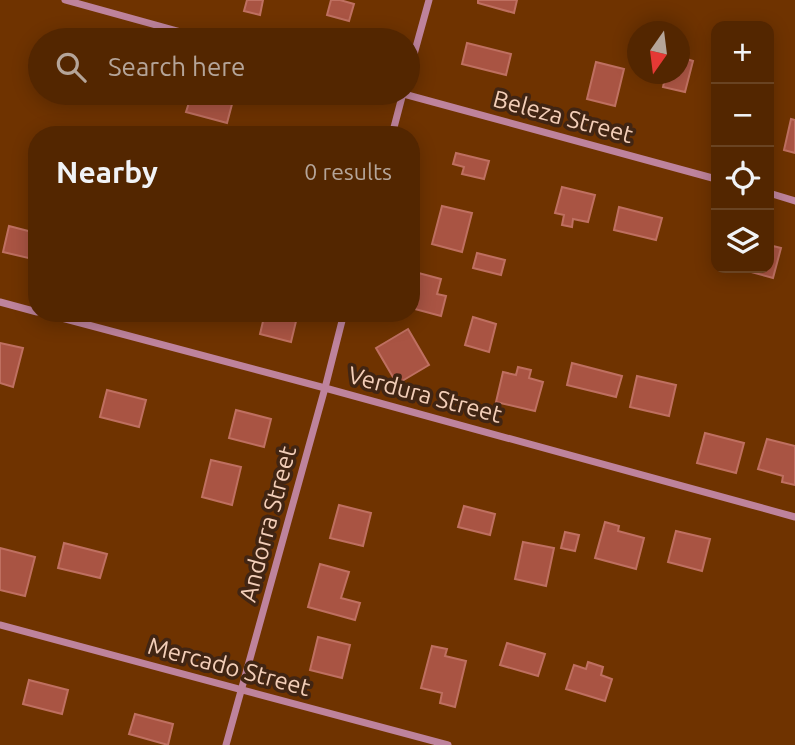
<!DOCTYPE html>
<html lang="en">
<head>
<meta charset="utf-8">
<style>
	:root { --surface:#532600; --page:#5c320f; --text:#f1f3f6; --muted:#b5a599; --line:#694322 }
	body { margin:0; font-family:Ubuntu,sans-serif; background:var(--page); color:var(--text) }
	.controls { position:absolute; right:21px; top:21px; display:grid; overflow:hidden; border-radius:14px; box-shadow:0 4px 18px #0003 }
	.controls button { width:63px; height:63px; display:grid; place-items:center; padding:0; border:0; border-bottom:2px solid var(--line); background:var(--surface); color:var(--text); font:35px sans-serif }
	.compass { position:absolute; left:627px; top:21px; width:63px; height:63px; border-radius:50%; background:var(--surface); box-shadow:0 4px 18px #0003; rotate:194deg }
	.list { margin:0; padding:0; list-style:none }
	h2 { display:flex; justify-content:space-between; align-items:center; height:91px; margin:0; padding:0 28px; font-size:30px }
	h2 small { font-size:23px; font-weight:400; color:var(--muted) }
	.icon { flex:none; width:38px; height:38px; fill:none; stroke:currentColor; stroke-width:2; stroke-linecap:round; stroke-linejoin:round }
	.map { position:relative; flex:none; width:795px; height:745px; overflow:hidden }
	.search { position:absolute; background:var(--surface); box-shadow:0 4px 18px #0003; left:28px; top:28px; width:392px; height:77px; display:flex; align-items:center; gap:18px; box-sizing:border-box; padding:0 24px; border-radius:38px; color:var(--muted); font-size:26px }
	.panel { position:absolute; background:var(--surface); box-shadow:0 4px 18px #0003; left:28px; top:126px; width:392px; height:196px; border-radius:28px }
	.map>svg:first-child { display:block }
	.building { fill:#a95443; stroke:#bf7061; stroke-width:2 }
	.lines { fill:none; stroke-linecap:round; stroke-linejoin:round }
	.minor { stroke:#be839c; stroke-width:7 }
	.labels { text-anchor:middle; stroke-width:7; stroke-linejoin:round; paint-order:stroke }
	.street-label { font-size:24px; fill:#f3ceb8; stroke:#412513 }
</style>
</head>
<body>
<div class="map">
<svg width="795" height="745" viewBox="0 0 795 745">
	<rect width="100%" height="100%" fill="#6f3300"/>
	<g class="building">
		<path d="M247,0H263L260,15L244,11Z"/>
		<path d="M331,0H340L354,4L349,21L327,15Z"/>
		<path d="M478,0H517L514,13L478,3Z"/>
		<path d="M467,43L511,54L506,75L462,64Z"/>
		<path d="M680,57L693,61L685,92L663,87L666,74H680Z"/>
		<path d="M596,62L624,69L615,106L587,99Z"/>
		<path d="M192,93H235L227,123L186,112Z"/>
		<path d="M791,119L795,120V153L784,150Z"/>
		<path d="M456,153L489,161L484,179L462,174L464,167L453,164Z"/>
		<path d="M562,187L595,195L588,222L573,219L572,227L562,225L564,215L555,213Z"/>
		<path d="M442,206L472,213L462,252L432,244Z"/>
		<path d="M619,207L662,218L656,240L614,230Z"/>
		<path d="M9,226L36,233L37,228V260L3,252Z"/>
		<path d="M769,245L781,248L773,278L740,269L741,268H769Z"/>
		<path d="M477,253L505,260L501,275L473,268Z"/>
		<path d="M411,271L441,279L437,294L446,296L441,316L411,308Z"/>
		<path d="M265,313H298L291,342L260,334Z"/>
		<path d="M473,317L496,324L489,352L465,345Z"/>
		<path d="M408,329L429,365L397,384L376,348Z"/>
		<path d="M0,343L23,348L13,387L0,383Z"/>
		<path d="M572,363L622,376L616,397L567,385Z"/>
		<path d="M518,367L531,370L529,378L543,382L535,411L496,402L503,372L516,375Z"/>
		<path d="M637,376L676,385L669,416L630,407Z"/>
		<path d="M107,390L146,400L139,427L100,417Z"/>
		<path d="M236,410L271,419L264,447L229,438Z"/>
		<path d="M705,433L744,443L736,473L697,463Z"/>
		<path d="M767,439L795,446V485L782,482L783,476L758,469Z"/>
		<path d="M211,460L241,467L232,505L202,497Z"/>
		<path d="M339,505L371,513L363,546L330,538Z"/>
		<path d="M464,506L495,514L490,535L458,527Z"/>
		<path d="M605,522L619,526L618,531L644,538L636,569L595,558Z"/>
		<path d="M676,531L710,539L702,571L668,562Z"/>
		<path d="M565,532L579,535L575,551L561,548Z"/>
		<path d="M523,542L554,548L546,586L515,579Z"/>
		<path d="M64,543L107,554L100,578L58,568Z"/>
		<path d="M0,548L35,557L25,596L0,590Z"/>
		<path d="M320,564L349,572L341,598L360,603L355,620L308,607Z"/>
		<path d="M318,637L350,645L342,678L310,670Z"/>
		<path d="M507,643L545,654L538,676L500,665Z"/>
		<path d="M432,646L447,649L445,656L466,661L455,707L440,703L442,693L421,688Z"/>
		<path d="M588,662L603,667L601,675L612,679L605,701L566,689L574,665L586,669Z"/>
		<path d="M29,680L68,690L62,714L23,704Z"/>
		<path d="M135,714L173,724L168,745L129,734Z"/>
	</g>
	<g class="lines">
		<g class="minor">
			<path d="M65,0L210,40"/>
			<path d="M408,76L429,0"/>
			<path d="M400,93L716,179"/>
			<path d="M392,135L403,93"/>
			<path d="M769,193L795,201"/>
			<path d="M0,302L37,312"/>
			<path d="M43,313L325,388L795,517"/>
			<path d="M0,625L448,745"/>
			<path d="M226,745L325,388L344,313"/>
		</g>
	</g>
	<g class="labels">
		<g class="street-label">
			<text transform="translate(563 117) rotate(15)" y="8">Beleza Street</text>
			<text transform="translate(425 395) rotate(15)" y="8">Verdura Street</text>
			<text transform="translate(268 524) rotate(-75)" y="8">Andorra Street</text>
			<text transform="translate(229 667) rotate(15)" y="8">Mercado Street</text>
		</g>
	</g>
</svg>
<div class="controls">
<button>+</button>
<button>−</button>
<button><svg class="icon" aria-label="locate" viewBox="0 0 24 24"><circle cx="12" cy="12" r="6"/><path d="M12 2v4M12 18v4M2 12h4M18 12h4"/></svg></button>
<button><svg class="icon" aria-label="layers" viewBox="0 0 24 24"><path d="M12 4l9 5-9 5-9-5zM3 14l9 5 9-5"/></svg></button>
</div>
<svg class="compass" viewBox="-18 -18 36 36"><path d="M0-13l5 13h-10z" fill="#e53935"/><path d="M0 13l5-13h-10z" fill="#b5a599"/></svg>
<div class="search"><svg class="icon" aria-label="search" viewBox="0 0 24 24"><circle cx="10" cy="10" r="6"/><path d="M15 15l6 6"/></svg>Search here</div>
<section class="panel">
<h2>Nearby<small>0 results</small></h2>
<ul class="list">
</ul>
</section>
</div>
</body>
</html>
